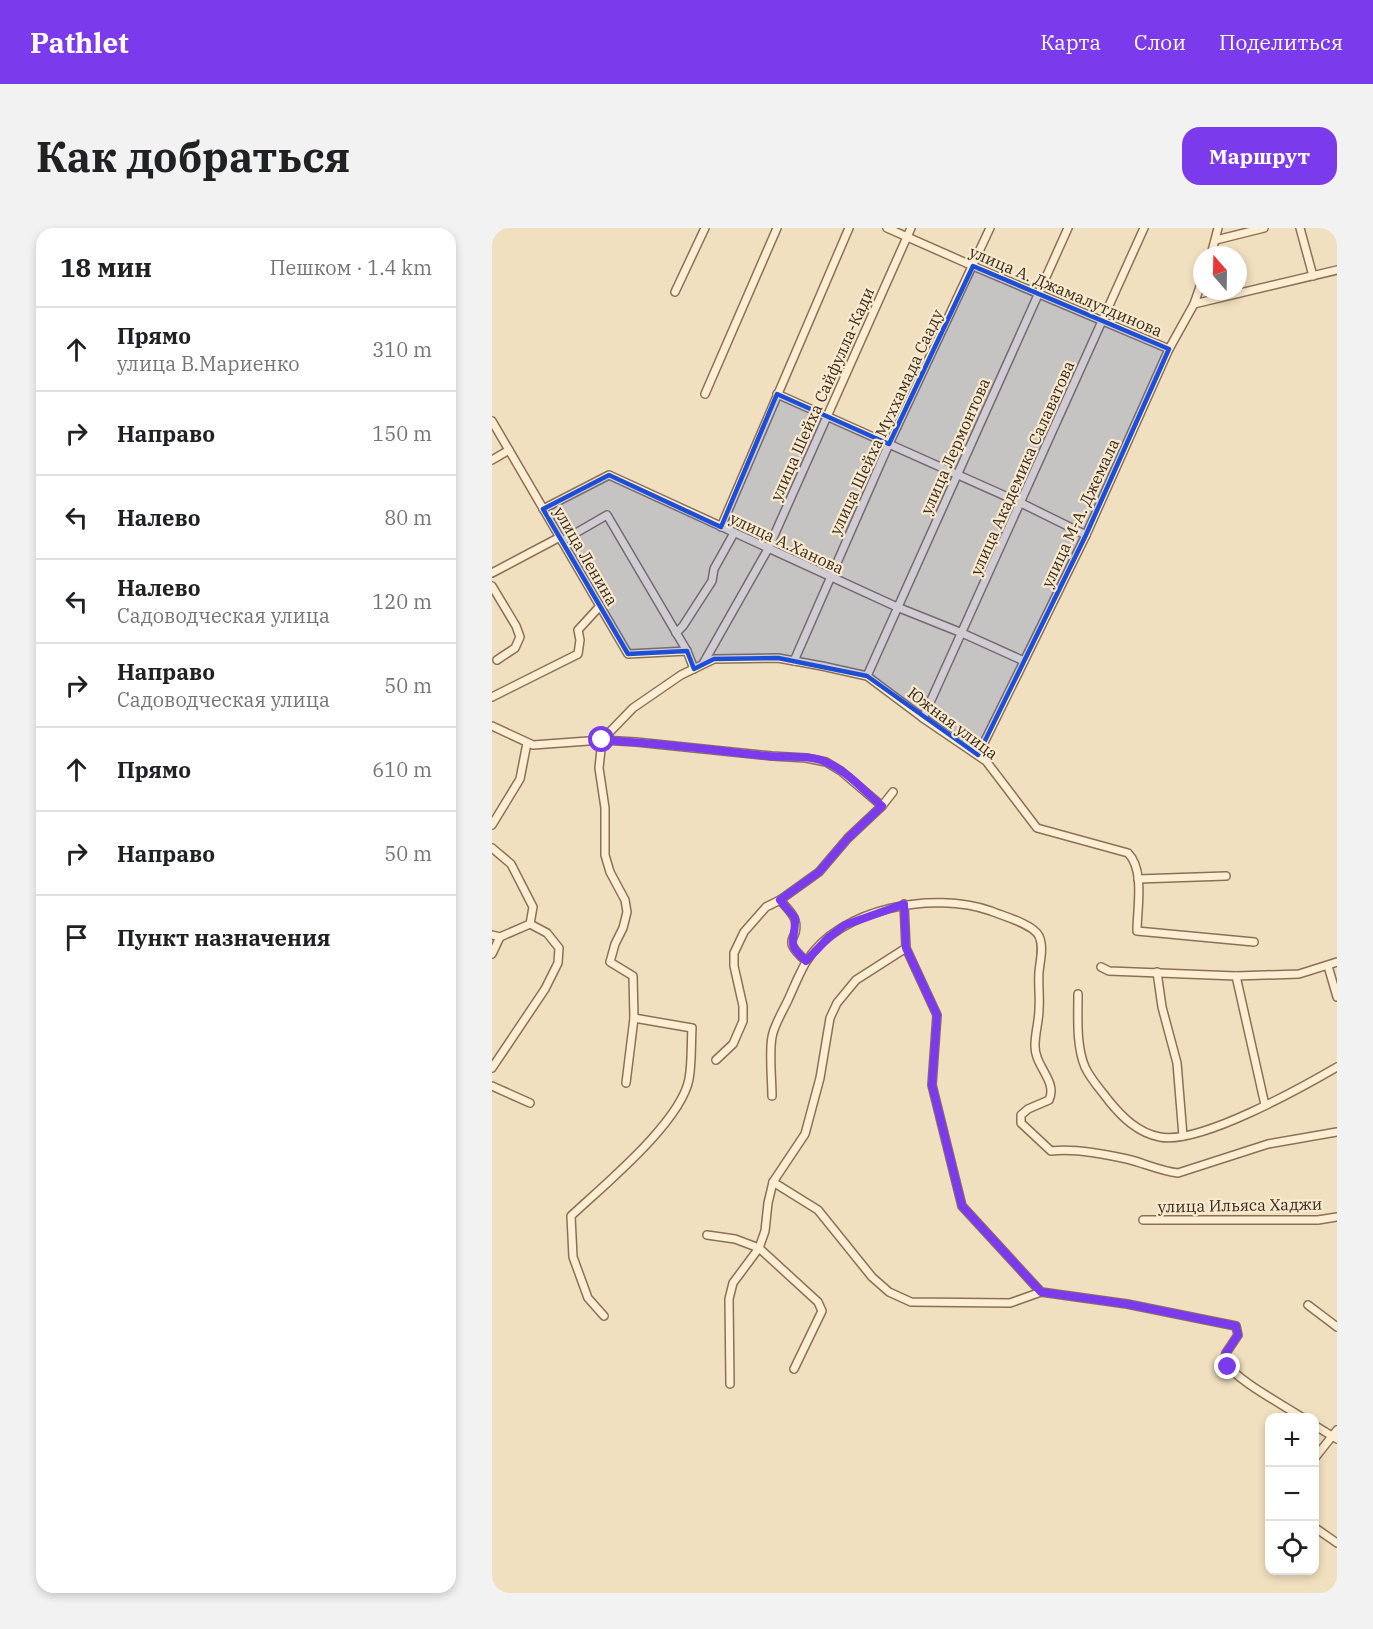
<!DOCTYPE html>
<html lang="ru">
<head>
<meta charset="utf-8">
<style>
	:root { --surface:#fff; --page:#f2f2f2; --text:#202124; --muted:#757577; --line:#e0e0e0; --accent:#7c3aed }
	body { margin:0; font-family:"IBM Plex Serif",serif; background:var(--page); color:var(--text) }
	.controls { position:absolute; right:18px; bottom:18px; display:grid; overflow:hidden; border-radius:12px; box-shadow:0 3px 9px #0003 }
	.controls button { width:54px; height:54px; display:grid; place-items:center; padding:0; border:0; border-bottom:2px solid var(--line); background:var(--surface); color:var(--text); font:30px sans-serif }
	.compass { position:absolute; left:701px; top:18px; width:54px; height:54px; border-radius:50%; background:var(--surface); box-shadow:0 3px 9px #0003; rotate:340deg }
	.stop { position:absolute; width:18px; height:18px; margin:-14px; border:4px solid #7c3aed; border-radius:50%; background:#fff }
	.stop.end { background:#7c3aed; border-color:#fff; box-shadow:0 2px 6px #0008 }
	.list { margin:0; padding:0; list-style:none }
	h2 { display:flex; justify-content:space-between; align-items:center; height:78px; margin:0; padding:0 24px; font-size:26px }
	h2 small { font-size:20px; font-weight:400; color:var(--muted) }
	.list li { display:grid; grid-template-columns:39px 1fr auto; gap:18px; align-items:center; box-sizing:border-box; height:84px; padding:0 24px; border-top:2px solid var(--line) }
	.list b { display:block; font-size:22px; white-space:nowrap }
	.list p { margin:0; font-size:20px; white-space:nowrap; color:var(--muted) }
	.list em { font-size:20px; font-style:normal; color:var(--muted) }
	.icon { flex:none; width:33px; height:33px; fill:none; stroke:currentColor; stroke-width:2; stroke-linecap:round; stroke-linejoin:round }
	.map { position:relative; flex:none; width:845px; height:1365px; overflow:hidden; border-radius:18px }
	header { display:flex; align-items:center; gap:36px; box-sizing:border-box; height:84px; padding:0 30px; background:var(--accent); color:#fff }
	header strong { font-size:28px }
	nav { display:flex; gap:33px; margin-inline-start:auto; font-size:21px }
	.intro { display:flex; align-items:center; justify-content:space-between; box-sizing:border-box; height:144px; padding:0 36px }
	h1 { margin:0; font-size:42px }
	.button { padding:15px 27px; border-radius:18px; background:var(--accent); color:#fff; font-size:21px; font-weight:700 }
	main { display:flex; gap:36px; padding:0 36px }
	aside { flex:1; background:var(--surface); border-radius:18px; box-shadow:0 3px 9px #0003 }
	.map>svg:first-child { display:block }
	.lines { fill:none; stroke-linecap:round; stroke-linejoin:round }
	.minor-casing { stroke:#8c7056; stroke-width:10 }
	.minor { stroke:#fcedd3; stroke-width:7 }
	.route { stroke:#7c3aed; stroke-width:8 }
	.marked { fill:#1d4ed8; fill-opacity:0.2; stroke:#1d4ed8; stroke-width:4.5; stroke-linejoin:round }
	.labels { text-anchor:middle; stroke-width:4.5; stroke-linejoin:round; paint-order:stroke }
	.street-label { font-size:16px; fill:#3a291c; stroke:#f8eacf }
</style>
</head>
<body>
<header>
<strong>Pathlet</strong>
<nav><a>Карта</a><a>Слои</a><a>Поделиться</a></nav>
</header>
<div class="intro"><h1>Как добраться</h1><a class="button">Маршрут</a></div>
<main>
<aside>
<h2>18 мин<small>Пешком · 1.4 km</small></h2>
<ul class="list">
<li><svg class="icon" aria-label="ahead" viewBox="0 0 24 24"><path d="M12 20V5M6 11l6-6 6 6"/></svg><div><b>Прямо</b><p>улица В.Мариенко</p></div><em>310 m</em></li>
<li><svg class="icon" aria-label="right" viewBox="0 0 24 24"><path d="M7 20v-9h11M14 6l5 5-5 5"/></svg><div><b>Направо</b></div><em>150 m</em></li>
<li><svg class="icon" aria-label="left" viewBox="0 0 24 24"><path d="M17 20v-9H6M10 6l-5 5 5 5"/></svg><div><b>Налево</b></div><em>80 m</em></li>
<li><svg class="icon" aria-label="left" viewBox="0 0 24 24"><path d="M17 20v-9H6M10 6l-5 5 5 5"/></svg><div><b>Налево</b><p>Садоводческая улица</p></div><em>120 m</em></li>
<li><svg class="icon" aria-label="right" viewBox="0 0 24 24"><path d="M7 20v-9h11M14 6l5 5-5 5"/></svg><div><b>Направо</b><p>Садоводческая улица</p></div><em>50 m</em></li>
<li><svg class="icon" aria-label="ahead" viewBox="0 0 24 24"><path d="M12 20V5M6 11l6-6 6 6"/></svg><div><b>Прямо</b></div><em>610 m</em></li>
<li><svg class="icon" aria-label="right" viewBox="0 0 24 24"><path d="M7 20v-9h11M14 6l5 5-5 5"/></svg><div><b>Направо</b></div><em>50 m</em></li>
<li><svg class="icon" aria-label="arrive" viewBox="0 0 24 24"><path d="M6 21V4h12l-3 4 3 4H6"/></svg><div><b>Пункт назначения</b></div></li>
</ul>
</aside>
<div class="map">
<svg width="845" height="1365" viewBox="0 0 845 1365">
	<rect width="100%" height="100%" fill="#f1e0bf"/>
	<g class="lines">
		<defs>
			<g id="minor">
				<path d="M395,0L481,38L677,121"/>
				<path d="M808,0L821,48"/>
				<path d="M724,12L772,0"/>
				<path d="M719,27L726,0"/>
				<path d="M183,64L213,0"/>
				<path d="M702,76L845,42"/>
				<path d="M213,166L285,0"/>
				<path d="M285,166L529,275L594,307"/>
				<path d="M0,193L136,426L195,423"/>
				<path d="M0,232L17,222"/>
				<path d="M51,281L117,247L405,379L470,405L532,433"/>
				<path d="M229,299L357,0"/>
				<path d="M70,313L115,287L195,423L202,441"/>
				<path d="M0,345L68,309"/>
				<path d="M0,358L24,398L28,409L23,420L5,432"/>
				<path d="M184,405L191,398L220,353L222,341L242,305"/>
				<path d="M302,433L397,216L498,0"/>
				<path d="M212,434L276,321L419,0"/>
				<path d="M375,448L576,0"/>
				<path d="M0,469L86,426L88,412L86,402L108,378"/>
				<path d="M431,490L652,0"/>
				<path d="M0,498L41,517L110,512L144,514L280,528L314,530L334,534L349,543L390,578"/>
				<path d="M110,512L141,480L189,447L222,431L286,430L330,438L375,448L431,490L494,533L545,600L636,625C653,642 645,681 645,703L762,714"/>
				<path d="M110,512L107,540L113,580V627L118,644L133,672L135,684L131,700L123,716L118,734L141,748L142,790L134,855"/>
				<path d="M486,527L594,307L677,121L702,76L710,53"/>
				<path d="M0,597L28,551L35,515"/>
				<path d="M0,620L19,636L41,679L38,696"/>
				<path d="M646,651L734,648"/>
				<path d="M288,672C293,678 301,685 303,692C309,714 286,708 314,733"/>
				<path d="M0,707L8,709L38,696"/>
				<path d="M414,720L445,787L440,857L470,978L549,1064L635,1076L744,1098L746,1107L734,1125L732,1133C745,1153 790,1176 811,1190"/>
				<path d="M0,726L8,709"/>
				<path d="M836,738L845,769"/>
				<path d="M609,739L617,743L744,748L807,746L845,734"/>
				<path d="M665,744L670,779L685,835L691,908"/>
				<path d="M744,748L773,877"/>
				<path d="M586,766C586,789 584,818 593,839C599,852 609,862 617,873C630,889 646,905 668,909C707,917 809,860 845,839"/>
				<path d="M224,832L241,816L251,793V778L242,738V725L252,704L274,679L288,672L327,644L356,610L390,578L401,564"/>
				<path d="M0,840L53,761L66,735L67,720L55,705L38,696"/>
				<path d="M0,858L38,875"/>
				<path d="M280,868C280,852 277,825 280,809C282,797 291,783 296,772C302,759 307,746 314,734C348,679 442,663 499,683C511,688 541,696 547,708C552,719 548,733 547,744C546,756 548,769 547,781C547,793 543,805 543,817C542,838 566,853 557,872L536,881L529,887V895L559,923C581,920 613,926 635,931C652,935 668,943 686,945L776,916L845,904"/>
				<path d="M281,954L326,982L380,1049L397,1064L419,1074L518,1075L549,1064"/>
				<path d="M651,992H826L845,989"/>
				<path d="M215,1007L243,1011L267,1020L326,1074L330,1083L302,1141"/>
				<path d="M816,1077L845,1099"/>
				<path d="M112,1088L96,1070L81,1029L79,988C112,957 189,894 197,851C200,835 199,816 200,800L142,790"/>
				<path d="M238,1156L237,1071L241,1055L267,1020L273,1003L276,975L281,954L313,906L328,850L338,790L345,775L364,752L414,720L412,676"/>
				<path d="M822,1197L845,1211"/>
				<path d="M822,1231L845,1202"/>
				<path d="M822,1299L845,1315"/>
			</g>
		</defs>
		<use href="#minor" class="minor-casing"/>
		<use href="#minor" class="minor"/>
	</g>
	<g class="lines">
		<path class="route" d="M110,512C166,515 221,522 276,528C295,530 318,526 336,535C356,544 373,564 390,578L356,610L327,644L288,672L303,690C304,716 292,713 314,733L336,710L353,697L412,676L414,720L445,787L440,857L470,978L549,1064L635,1076L744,1098L746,1107L734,1125L732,1133L736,1139"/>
	</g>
	<path class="marked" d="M481,38L677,121L594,307L486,527L375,448L286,430L222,431L202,441L195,423L136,426L51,281L117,247L229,299L285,166L397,216Z"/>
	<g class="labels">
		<g class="street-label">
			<text transform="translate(574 63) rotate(23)" y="6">улица А. Джамалутдинова</text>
			<text transform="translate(330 166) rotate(-66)" y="6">улица Шейха Сайфулла-Кади</text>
			<text transform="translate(394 194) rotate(-65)" y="6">улица Шейха Муххамада Сааду</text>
			<text transform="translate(463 218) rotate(-66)" y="6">улица Лермонтова</text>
			<text transform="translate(530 240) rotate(-66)" y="6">улица Академика Салаватова</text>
			<text transform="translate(588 285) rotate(-65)" y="6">улица М-А. Джемала</text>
			<text transform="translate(295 315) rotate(25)" y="6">улица А.Ханова</text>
			<text transform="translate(94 328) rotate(60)" y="6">улица Ленина</text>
			<text transform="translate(461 495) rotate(37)" y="6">Южная улица</text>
			<text transform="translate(748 977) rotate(-1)" y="6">улица Ильяса Хаджи</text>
		</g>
	</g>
</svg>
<div class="controls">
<button>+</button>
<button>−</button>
<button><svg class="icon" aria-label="locate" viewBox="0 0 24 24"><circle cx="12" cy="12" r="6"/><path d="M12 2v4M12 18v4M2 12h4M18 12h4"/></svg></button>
</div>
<svg class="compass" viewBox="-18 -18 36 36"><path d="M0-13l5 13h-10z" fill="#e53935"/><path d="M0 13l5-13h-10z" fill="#757577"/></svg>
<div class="stop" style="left:110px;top:512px"></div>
<div class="stop end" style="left:736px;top:1139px"></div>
</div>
</main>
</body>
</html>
